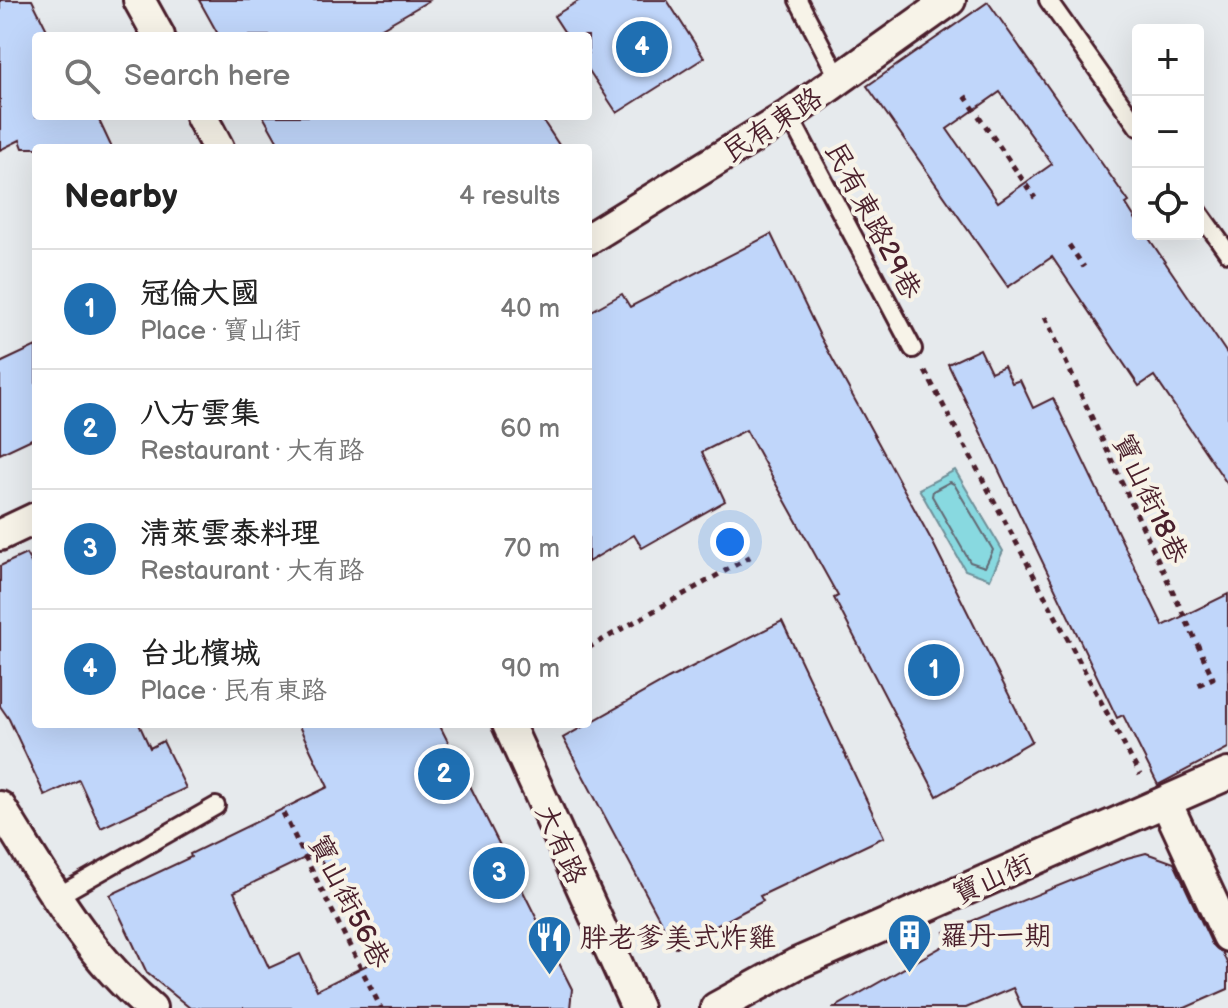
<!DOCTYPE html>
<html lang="en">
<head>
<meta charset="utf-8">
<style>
	:root { --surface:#fff; --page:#f6f6f6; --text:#222; --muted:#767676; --line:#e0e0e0; --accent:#1f6fb2 }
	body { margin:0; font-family:"Balsamiq Sans","LXGW WenKai TC",sans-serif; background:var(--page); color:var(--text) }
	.controls { position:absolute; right:24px; top:24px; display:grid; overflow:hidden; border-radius:8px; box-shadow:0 8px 32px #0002 }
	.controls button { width:72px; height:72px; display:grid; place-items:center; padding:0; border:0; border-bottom:2px solid var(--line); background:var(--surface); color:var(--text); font:40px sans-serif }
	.you { position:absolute; left:730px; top:542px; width:28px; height:28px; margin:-20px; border:6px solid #fff; border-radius:50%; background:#1a73e8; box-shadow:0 0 0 12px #1a73e833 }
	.badge { display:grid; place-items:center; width:52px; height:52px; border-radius:50%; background:var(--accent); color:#fff; font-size:26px; font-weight:700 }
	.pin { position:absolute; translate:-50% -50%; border:4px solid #fff; box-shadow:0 2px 8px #0006 }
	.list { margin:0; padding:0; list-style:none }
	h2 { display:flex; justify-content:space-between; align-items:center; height:104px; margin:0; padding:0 32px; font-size:34px }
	h2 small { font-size:26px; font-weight:400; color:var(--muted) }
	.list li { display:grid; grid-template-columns:52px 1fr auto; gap:24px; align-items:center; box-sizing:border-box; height:120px; padding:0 32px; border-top:2px solid var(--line) }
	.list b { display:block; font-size:30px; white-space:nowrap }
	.list p { margin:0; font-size:26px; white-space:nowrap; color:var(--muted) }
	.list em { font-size:26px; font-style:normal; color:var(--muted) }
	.icon { flex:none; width:44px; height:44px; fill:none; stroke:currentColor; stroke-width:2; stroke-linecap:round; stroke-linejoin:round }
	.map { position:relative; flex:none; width:1228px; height:1008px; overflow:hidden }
	.search { position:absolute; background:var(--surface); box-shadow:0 8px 32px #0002; left:32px; top:32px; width:560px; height:88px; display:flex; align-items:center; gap:20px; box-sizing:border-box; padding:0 28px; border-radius:8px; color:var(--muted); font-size:30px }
	.panel { position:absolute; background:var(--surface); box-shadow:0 8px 32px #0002; left:32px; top:144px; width:560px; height:584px; border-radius:8px }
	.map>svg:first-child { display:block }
	.water { fill:#88d9e0; stroke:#6f8f98; stroke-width:2 }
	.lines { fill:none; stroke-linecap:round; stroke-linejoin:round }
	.shore { stroke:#636973; stroke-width:2 }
	.building { fill:#c0d6fa; stroke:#4a1f2b; stroke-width:2; fill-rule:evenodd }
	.lane-casing { stroke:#4a1f2b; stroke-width:22 }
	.street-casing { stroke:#4a1f2b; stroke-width:36 }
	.path { stroke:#4a1f2b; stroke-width:5; stroke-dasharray:6 6; stroke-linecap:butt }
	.lane { stroke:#f7f3e8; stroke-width:16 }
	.street { stroke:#f7f3e8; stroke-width:30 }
	.labels { text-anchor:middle; stroke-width:8; stroke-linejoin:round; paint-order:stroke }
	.street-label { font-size:28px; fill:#4a1f2b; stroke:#f7f3e8 }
	.poi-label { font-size:28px; fill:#4a1f2b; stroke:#f7f3e8; text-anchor:start }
</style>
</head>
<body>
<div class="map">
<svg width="1228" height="1008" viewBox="0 0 1228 1008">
	<rect width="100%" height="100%" fill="#e6eaed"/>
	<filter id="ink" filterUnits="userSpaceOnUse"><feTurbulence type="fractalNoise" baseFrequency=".0125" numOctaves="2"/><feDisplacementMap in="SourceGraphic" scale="16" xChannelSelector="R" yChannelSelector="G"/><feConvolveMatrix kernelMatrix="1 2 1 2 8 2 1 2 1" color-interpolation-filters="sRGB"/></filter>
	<g filter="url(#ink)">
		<path class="water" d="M955,470L1003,551L990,579L965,570L919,489Z"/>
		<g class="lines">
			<path class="shore" d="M950,482L954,484L993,550L985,567L970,562L932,496L933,491Z"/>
		</g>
		<g class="building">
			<path d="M0,0H32L50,36H36V116H97L112,148H23L20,140L0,150Z"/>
			<path d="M199,0H430L368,36H219Z"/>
			<path d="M580,0H667L704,58L617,113L588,69V36H567L554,16Z"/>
			<path d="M988,2L1129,202L1126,204L1138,223V234H1146L1228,355V485L1154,376L1139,386L1052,257L1008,287L867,86ZM1000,92L1052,164L998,202L947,129Z"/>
			<path d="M263,116H540L561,148H281Z"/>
			<path d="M771,234L820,336L933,543L1032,741L937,796L834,598L838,596L746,430L702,452L725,501L642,548L634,535L588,562V313L622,294L630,307Z"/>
			<path d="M36,346V437L0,454V363Z"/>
			<path d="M980,349L991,372L1004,366L1012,383L1020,380L1033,408L1053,398L1163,626L1228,594V748L1158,785L1123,715L1117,718L948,364Z"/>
			<path d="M26,554L36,571V724H139L150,748L163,741L186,788L101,828L79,780L45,796L9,719L0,706V566Z"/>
			<path d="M782,621L884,837L760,896L763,901L675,948L563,738L668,679Z"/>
			<path d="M298,724H439L572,989L570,1008H190L147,973L110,895L191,857L190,854L328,787ZM317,852L373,962L317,990L300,954L269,968L234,892Z"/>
			<path d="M1146,853L1174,863L1212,944L1222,952L1228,965V989L1185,1008H1022L1013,988L966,1008H834L950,942L945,932L1127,858Z"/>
		</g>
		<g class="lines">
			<defs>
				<g id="lane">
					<path d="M798,0L839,79"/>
					<path d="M1048,0L1138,127"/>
					<path d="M789,115L913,349"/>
					<path d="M1198,211L1228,253"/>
					<path d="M56,897L216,806"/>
				</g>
				<g id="street">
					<path d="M139,0L159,36"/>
					<path d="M201,116L218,148"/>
					<path d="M588,239L789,115L950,0"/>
					<path d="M0,535L36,518"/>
					<path d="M508,724L637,1008"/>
					<path d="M1166,802L1228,936"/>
					<path d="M0,807C44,877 87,955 151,1008"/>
					<path d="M716,1008L796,964L1228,774"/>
				</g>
			</defs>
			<use href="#lane" class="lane-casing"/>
			<use href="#street" class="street-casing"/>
			<g class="path">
				<path d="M965,96L1035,198"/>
				<path d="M1069,245L1084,267"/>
				<path d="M1045,317L1213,678L1196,686"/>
				<path d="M925,371L1140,775"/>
				<path d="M588,648L755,554"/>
				<path d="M283,813L381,1008"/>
			</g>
			<use href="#lane" class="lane"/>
			<use href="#street" class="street"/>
		</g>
	</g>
	<defs>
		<symbol id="building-pin" viewBox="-11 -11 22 30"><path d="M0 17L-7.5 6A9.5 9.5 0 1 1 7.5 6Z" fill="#1f6fb2" stroke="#f7f3e8"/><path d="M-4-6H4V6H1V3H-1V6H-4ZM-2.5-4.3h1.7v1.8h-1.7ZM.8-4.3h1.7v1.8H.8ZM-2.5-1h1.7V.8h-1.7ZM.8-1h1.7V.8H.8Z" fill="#fff"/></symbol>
		<symbol id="restaurant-pin" viewBox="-11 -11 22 30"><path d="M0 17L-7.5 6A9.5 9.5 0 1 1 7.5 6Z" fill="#1f6fb2" stroke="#f7f3e8"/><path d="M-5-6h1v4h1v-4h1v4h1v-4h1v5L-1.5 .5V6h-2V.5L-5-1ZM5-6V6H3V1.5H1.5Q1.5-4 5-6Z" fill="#fff"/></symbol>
	</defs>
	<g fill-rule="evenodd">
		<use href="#building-pin" x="884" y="910" width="51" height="69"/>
		<use href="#restaurant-pin" x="524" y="912" width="51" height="69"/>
	</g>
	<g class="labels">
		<g class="street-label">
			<text transform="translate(772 124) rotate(-33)" y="10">民有東路</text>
			<text transform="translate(874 220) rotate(62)" y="10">民有東路29巷</text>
			<text transform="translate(1151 498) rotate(65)" y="10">寶山街18巷</text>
			<text transform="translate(562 844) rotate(66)" y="10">大有路</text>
			<text transform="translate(992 878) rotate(-24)" y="10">寶山街</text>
			<text transform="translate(350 901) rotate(63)" y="10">寶山街56巷</text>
		</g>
		<g class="poi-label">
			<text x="940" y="945">羅丹一期</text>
			<text x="580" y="947">胖老爹美式炸雞</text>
		</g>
	</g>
</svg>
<div class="controls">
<button>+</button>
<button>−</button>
<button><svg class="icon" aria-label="locate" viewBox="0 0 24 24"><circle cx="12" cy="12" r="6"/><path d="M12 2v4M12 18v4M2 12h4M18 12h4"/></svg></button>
</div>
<div class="you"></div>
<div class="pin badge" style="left:934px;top:670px">1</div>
<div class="pin badge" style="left:444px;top:774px">2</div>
<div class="pin badge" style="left:499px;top:873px">3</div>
<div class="pin badge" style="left:642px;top:47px">4</div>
<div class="search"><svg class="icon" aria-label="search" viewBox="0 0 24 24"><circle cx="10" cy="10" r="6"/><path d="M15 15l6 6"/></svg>Search here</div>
<section class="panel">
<h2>Nearby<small>4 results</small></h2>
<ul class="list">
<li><span class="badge">1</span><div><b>冠倫大國</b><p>Place · 寶山街</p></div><em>40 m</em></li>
<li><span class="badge">2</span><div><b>八方雲集</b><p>Restaurant · 大有路</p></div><em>60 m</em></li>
<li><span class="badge">3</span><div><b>清萊雲泰料理</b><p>Restaurant · 大有路</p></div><em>70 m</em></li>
<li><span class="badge">4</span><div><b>台北檳城</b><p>Place · 民有東路</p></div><em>90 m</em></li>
</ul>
</section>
</div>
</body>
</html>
